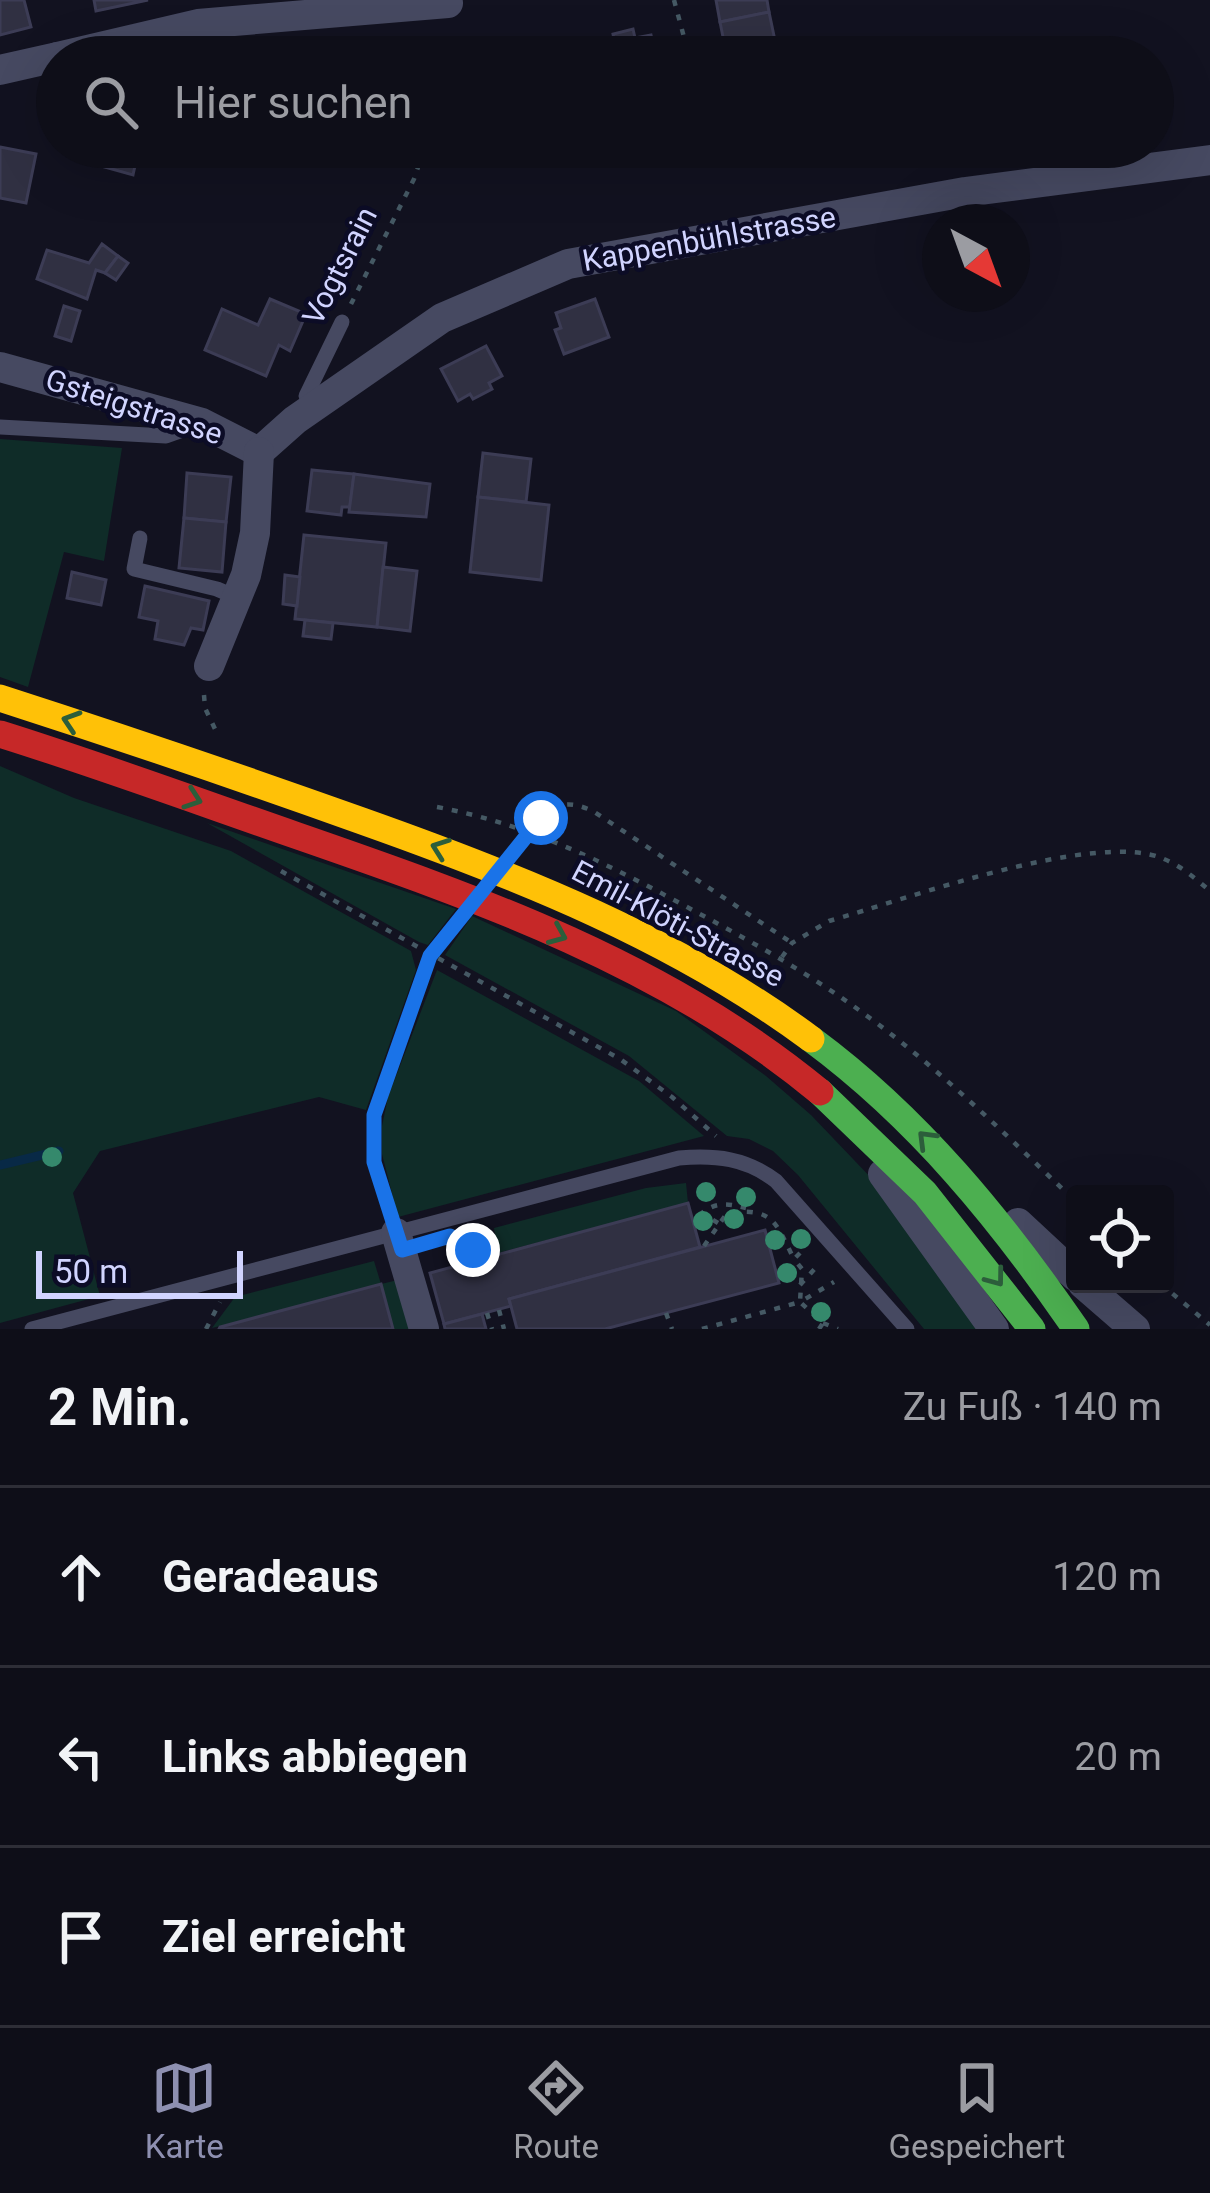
<!DOCTYPE html>
<html lang="de">
<head>
<meta charset="utf-8">
<style>
	:root { --surface:#0e0e18; --page:#171721; --text:#f1f3f6; --muted:#9b9ca2; --line:#2e2e37; --accent:#8e90b1 }
	body { margin:0; font-family:Roboto,sans-serif; background:var(--page); color:var(--text) }
	.controls { position:absolute; right:36px; bottom:36px; display:grid; overflow:hidden; border-radius:12px; box-shadow:0 12px 48px #0002 }
	.controls button { width:108px; height:108px; display:grid; place-items:center; padding:0; border:0; border-bottom:3px solid var(--line); background:var(--surface); color:var(--text); font:60px sans-serif }
	.compass { position:absolute; left:922px; top:204px; width:108px; height:108px; border-radius:50%; background:var(--surface); box-shadow:0 12px 48px #0002; rotate:139deg }
	.scale { position:absolute; left:36px; bottom:30px; width:207px; box-sizing:border-box; padding-left:12px; border:6px solid #d1d4ff; border-top:0; font-size:33px; line-height:42px; white-space:nowrap; color:#d1d4ff; -webkit-text-stroke:9px #0c0c26; paint-order:stroke }
	.stop { position:absolute; width:36px; height:36px; margin:-27px; border:9px solid #1a73e8; border-radius:50%; background:#fff }
	.stop.end { background:#1a73e8; border-color:#fff; box-shadow:0 3px 12px #0008 }
	.list { margin:0; padding:0; list-style:none }
	h2 { display:flex; justify-content:space-between; align-items:center; height:156px; margin:0; padding:0 48px; font-size:51px }
	h2 small { font-size:39px; font-weight:400; color:var(--muted) }
	.list li { display:grid; grid-template-columns:78px 1fr auto; gap:36px; align-items:center; box-sizing:border-box; height:180px; padding:0 48px; border-top:3px solid var(--line) }
	.list b { display:block; font-size:45px; white-space:nowrap }
	.list em { font-size:39px; font-style:normal; color:var(--muted) }
	.icon { flex:none; width:66px; height:66px; fill:none; stroke:currentColor; stroke-width:2; stroke-linecap:round; stroke-linejoin:round }
	.map { position:relative; flex:none; width:1210px; height:1329px; overflow:hidden }
	.search { position:absolute; background:var(--surface); box-shadow:0 12px 48px #0002; left:36px; right:36px; top:36px; height:132px; display:flex; align-items:center; gap:30px; box-sizing:border-box; padding:0 42px; border-radius:66px; color:var(--muted); font-size:45px }
	.sheet { height:696px; background:var(--surface) }
	nav { display:flex; justify-content:space-around; align-items:center; box-sizing:border-box; height:168px; border-top:3px solid var(--line); background:var(--surface); font-size:33px; color:var(--muted) }
	nav a { display:grid; justify-items:center; gap:6px }
	nav .on { color:var(--accent) }
	.map>svg:first-child { display:block }
	.green { fill:#0f2c28 }
	.lines { fill:none; stroke-linecap:round; stroke-linejoin:round }
	.stream { stroke:#082946; stroke-width:9 }
	.building { fill:#303042; stroke:#3c3c55; stroke-width:3 }
	.path { stroke:#455964; stroke-width:4.5; stroke-dasharray:6 9; stroke-linecap:butt }
	.lane { stroke:#464961; stroke-width:15 }
	.street { stroke:#464961; stroke-width:30 }
	.fast { stroke:#4caf50; stroke-width:27 }
	.slow { stroke:#ffc107; stroke-width:27 }
	.jam { stroke:#c62828; stroke-width:27 }
	.path-bridge { stroke:#455964; stroke-width:4.5; stroke-dasharray:6 9; stroke-linecap:butt }
	.tree { fill:#35896c }
	.oneway { stroke:#2c5e3b }
	.route { stroke:#1a73e8; stroke-width:15 }
	.labels { text-anchor:middle; stroke-width:9; stroke-linejoin:round; paint-order:stroke }
	.street-label { font-size:30px; fill:#d1d4ff; stroke:#0c0c26 }
</style>
</head>
<body>
<div class="map">
<svg width="1210" height="1329" viewBox="0 0 1210 1329">
	<rect width="100%" height="100%" fill="#121220"/>
	<g class="green">
		<path d="M0,439L122,448L104,561L64,552L28,687L0,677Z"/>
		<path d="M0,766L74,798L231,851L411,951L416,970L366,1110L319,1097L100,1151L73,1193L100,1296L0,1323Z"/>
		<path d="M207,823L456,909L428,945L419,942Z"/>
		<path d="M472,916L676,1011L766,1076L811,1115L875,1182L981,1329H924L798,1175L773,1151L749,1139L727,1136L629,1056L445,955Z"/>
		<path d="M437,970L639,1081L704,1136L398,1217L382,1154V1126L388,1097Z"/>
		<path d="M686,1183L688,1203L498,1253L494,1228L646,1188Z"/>
		<path d="M374,1261L381,1284L398,1280L411,1329H393L381,1285L212,1328L235,1297Z"/>
	</g>
	<g class="lines">
		<path class="stream" d="M0,1165L59,1151"/>
	</g>
	<g class="building">
		<path d="M0,0H24L31,27L0,35Z"/>
		<path d="M94,0H148L96,11Z"/>
		<path d="M716,0H767L769,12L720,22Z"/>
		<path d="M769,12L778,55L727,57L720,22Z"/>
		<path d="M633,29L635,38L651,35L656,57H603L600,47L615,44L613,34Z"/>
		<path d="M366,46L404,57H363Z"/>
		<path d="M0,147L36,154L26,203L0,198Z"/>
		<path d="M94,147H139L133,175L90,163Z"/>
		<path d="M102,244L118,256L105,273L96,270L87,299L37,279L47,250L89,263Z"/>
		<path d="M118,256L128,263L116,280L105,273Z"/>
		<path d="M270,299L306,314L290,351L279,345L266,376L205,350L222,309L258,325Z"/>
		<path d="M595,299L609,337L564,354L555,330L561,328L556,313Z"/>
		<path d="M64,306L80,311L71,341L55,336Z"/>
		<path d="M486,346L502,376L489,383L492,389L473,399L470,394L458,401L441,369Z"/>
		<path d="M483,453L531,459L526,502L478,497Z"/>
		<path d="M312,470L354,474L350,507H342L341,515L307,511Z"/>
		<path d="M187,473L231,477L226,522L184,518Z"/>
		<path d="M354,474L430,484L426,517L349,512Z"/>
		<path d="M478,497L549,505L541,580L470,572Z"/>
		<path d="M184,518L226,522L222,572L179,568Z"/>
		<path d="M304,535L386,543L377,627L295,619Z"/>
		<path d="M383,567L417,571L410,631L377,627Z"/>
		<path d="M72,572L106,580L101,605L67,598Z"/>
		<path d="M285,575L300,577L297,606L283,604Z"/>
		<path d="M145,586L209,601L203,630L191,628L184,645L155,639L158,621L139,617Z"/>
		<path d="M305,620L333,623L331,639L303,636Z"/>
		<path d="M688,1203L700,1247L509,1299L511,1306L444,1324L430,1273Z"/>
		<path d="M765,1230L779,1283L605,1329H517L509,1299Z"/>
		<path d="M381,1284L393,1329H219L220,1327Z"/>
		<path d="M482,1314L486,1329H445L444,1324Z"/>
	</g>
	<g class="lines">
		<g class="path">
			<path d="M674,0L688,52"/>
			<path d="M440,57L444,33"/>
			<path d="M351,304L414,179L425,147"/>
			<path d="M204,695L205,708L215,729"/>
			<path d="M437,807C523,823 598,859 674,900C739,935 803,969 863,1013C939,1068 1007,1136 1075,1201"/>
			<path d="M541,818C559,802 570,801 593,811L792,943"/>
			<path d="M281,871L620,1059L672,1097L716,1136"/>
			<path d="M782,957L792,943L829,921C904,900 1097,829 1164,859C1181,866 1196,879 1210,891"/>
			<path d="M386,1205L374,1162L373,1115L430,956L450,929"/>
			<path d="M718,1223L702,1213C717,1201 729,1204 746,1208"/>
			<path d="M484,1233L486,1256"/>
			<path d="M457,1239L472,1246L473,1260"/>
			<path d="M704,1246L727,1213C774,1207 775,1222 794,1259"/>
			<path d="M1161,1284L1210,1325"/>
			<path d="M800,1285L820,1263"/>
			<path d="M499,1310L504,1329"/>
			<path d="M487,1313L492,1329"/>
			<path d="M666,1313L672,1329"/>
			<path d="M823,1323L838,1329"/>
			<path d="M206,1329L220,1302"/>
			<path d="M702,1329L800,1302L802,1269L794,1259L804,1249"/>
			<path d="M819,1329L823,1323L800,1302L834,1282"/>
		</g>
		<g class="lane">
			<path d="M312,408L306,396L342,322"/>
			<path d="M0,427L166,436L194,426"/>
			<path d="M140,538L134,569L217,589L238,598"/>
			<path d="M32,1329L679,1158C716,1155 746,1158 776,1181L907,1329"/>
		</g>
		<g class="street">
			<path d="M57,57L198,24L448,3"/>
			<path d="M0,70L57,57"/>
			<path d="M0,367L202,423L259,452"/>
			<path d="M259,452L295,420L442,318L568,264L965,192L1210,160"/>
			<path d="M209,666L246,575L255,533L259,452"/>
			<path d="M883,1174L994,1329"/>
			<path d="M1018,1223L1075,1276"/>
			<path d="M396,1233L424,1329"/>
			<path d="M1083,1284L1135,1329"/>
		</g>
		<g class="fast">
			<path d="M811,1039C918,1118 1001,1220 1076,1329"/>
			<path d="M820,1092L925,1193L1032,1329"/>
		</g>
		<path class="slow" d="M0,698C121,737 242,778 362,821C520,877 676,939 811,1039"/>
		<path class="jam" d="M0,734C99,765 197,801 295,835C480,899 667,965 820,1092"/>
		<path class="path-bridge" d="M461,915L541,818"/>
	</g>
	<g class="tree">
		<circle cx="52" cy="1157" r="10"/>
		<circle cx="706" cy="1192" r="10"/>
		<circle cx="746" cy="1197" r="10"/>
		<circle cx="734" cy="1219" r="10"/>
		<circle cx="703" cy="1221" r="10"/>
		<circle cx="801" cy="1239" r="10"/>
		<circle cx="775" cy="1240" r="10"/>
		<circle cx="787" cy="1273" r="10"/>
		<circle cx="821" cy="1312" r="10"/>
	</g>
	<defs><path id="oneway-chevron" d="M-2-3.5L2.5 0L-2 3.5" fill="none" stroke-width="1.6" stroke-linecap="round" stroke-linejoin="round" transform="scale(3)"/></defs>
	<g class="oneway">
		<use href="#oneway-chevron" transform="translate(71 721) rotate(-162)"/>
		<use href="#oneway-chevron" transform="translate(193 799) rotate(19)"/>
		<use href="#oneway-chevron" transform="translate(440 848) rotate(-160)"/>
		<use href="#oneway-chevron" transform="translate(558 935) rotate(23)"/>
		<use href="#oneway-chevron" transform="translate(926 1139) rotate(-135)"/>
		<use href="#oneway-chevron" transform="translate(996 1278) rotate(53)"/>
	</g>
	<g class="lines">
		<path class="route" d="M473,1250L450,1236L402,1250L374,1162V1115L430,956L541,818"/>
	</g>
	<g class="labels">
		<g class="street-label">
			<text transform="translate(709 239) rotate(-10)" y="10">Kappenbühlstrasse</text>
			<text transform="translate(340 266) rotate(-63)" y="10">Vogtsrain</text>
			<text transform="translate(134 407) rotate(18)" y="10">Gsteigstrasse</text>
			<text transform="translate(678 924) rotate(28)" y="10">Emil-Klöti-Strasse</text>
		</g>
	</g>
</svg>
<div class="controls">
<button><svg class="icon" aria-label="locate" viewBox="0 0 24 24"><circle cx="12" cy="12" r="6"/><path d="M12 2v4M12 18v4M2 12h4M18 12h4"/></svg></button>
</div>
<svg class="compass" viewBox="-18 -18 36 36"><path d="M0-13l5 13h-10z" fill="#e53935"/><path d="M0 13l5-13h-10z" fill="#9b9ca2"/></svg>
<div class="scale">50 m</div>
<div class="stop" style="left:541px;top:818px"></div>
<div class="stop end" style="left:473px;top:1250px"></div>
<div class="search"><svg class="icon" aria-label="search" viewBox="0 0 24 24"><circle cx="10" cy="10" r="6"/><path d="M15 15l6 6"/></svg>Hier suchen</div>
</div>
<section class="sheet">
<h2>2 Min.<small>Zu Fuß · 140 m</small></h2>
<ul class="list">
<li><svg class="icon" aria-label="ahead" viewBox="0 0 24 24"><path d="M12 20V5M6 11l6-6 6 6"/></svg><div><b>Geradeaus</b></div><em>120 m</em></li>
<li><svg class="icon" aria-label="left" viewBox="0 0 24 24"><path d="M17 20v-9H6M10 6l-5 5 5 5"/></svg><div><b>Links abbiegen</b></div><em>20 m</em></li>
<li><svg class="icon" aria-label="arrive" viewBox="0 0 24 24"><path d="M6 21V4h12l-3 4 3 4H6"/></svg><div><b>Ziel erreicht</b></div></li>
</ul>
</section>
<nav>
<a class="on"><svg class="icon" aria-label="map" viewBox="0 0 24 24"><path d="M3 6l6-2 6 2 6-2v14l-6 2-6-2-6 2zM9 4v14M15 6v14"/></svg>Karte</a>
<a><svg class="icon" aria-label="directions" viewBox="0 0 24 24"><path d="M12 3l9 9-9 9-9-9zM9 14v-3h6M13 9l2 2-2 2"/></svg>Route</a>
<a><svg class="icon" aria-label="saved" viewBox="0 0 24 24"><path d="M7 4h10v16l-5-4-5 4z"/></svg>Gespeichert</a>
</nav>
</body>
</html>
